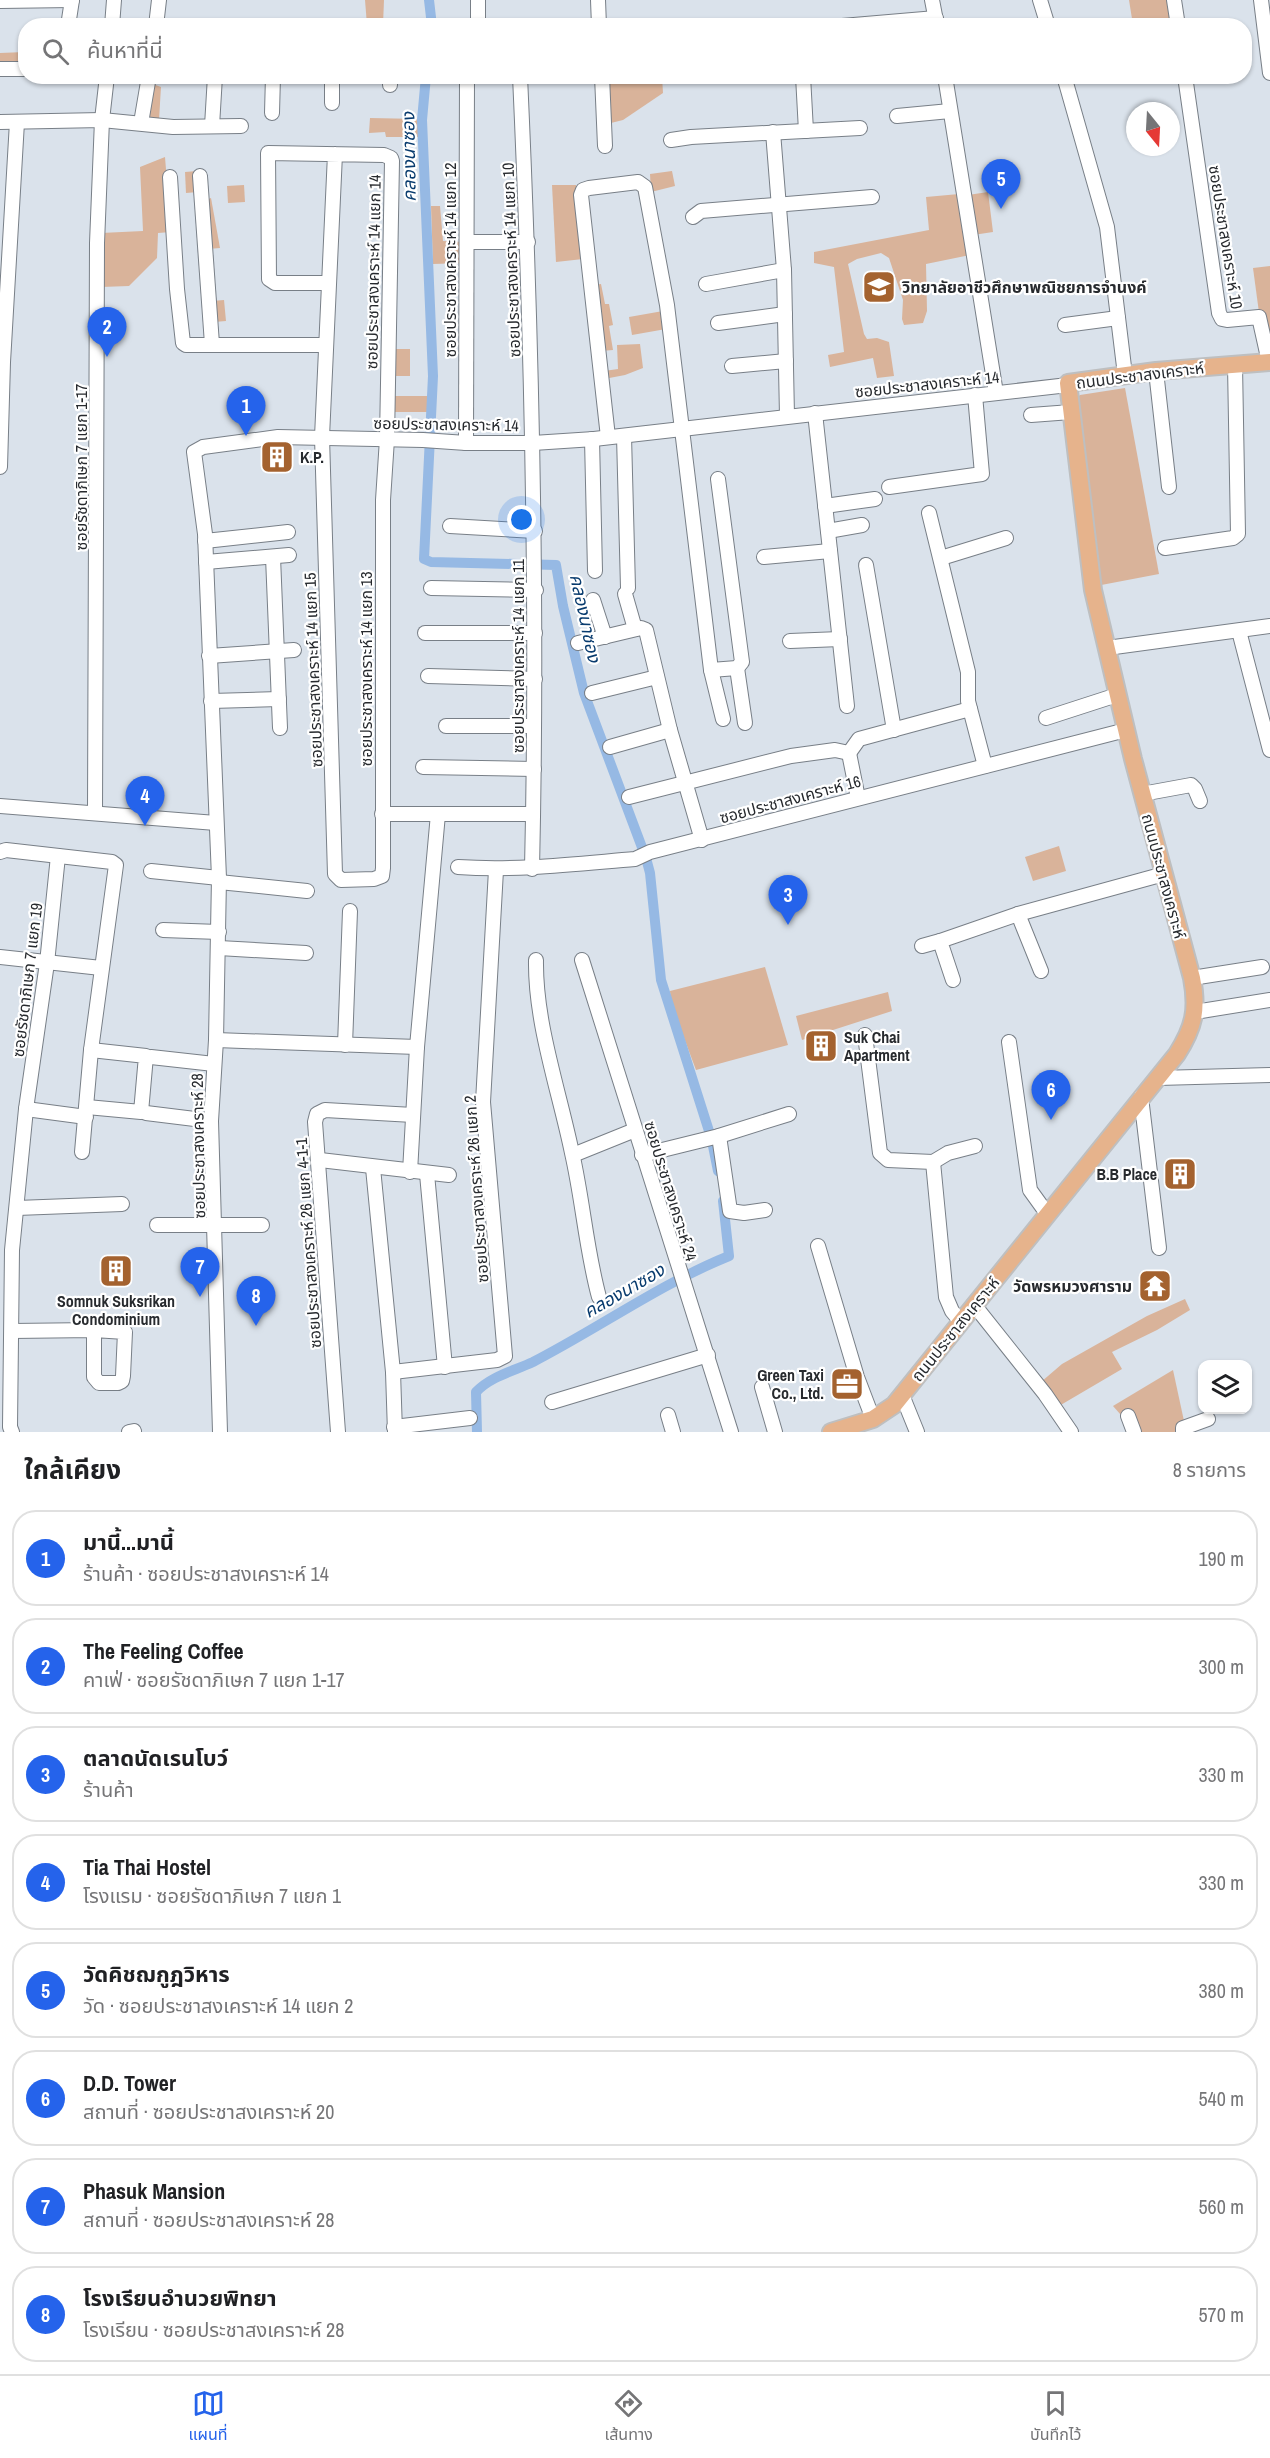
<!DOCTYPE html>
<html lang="th">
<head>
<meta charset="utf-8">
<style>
	:root { --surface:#fff; --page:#f6f6f6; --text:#202124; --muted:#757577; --line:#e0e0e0; --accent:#2563eb }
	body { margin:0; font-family:"Archivo Narrow","Noto Sans Thai",sans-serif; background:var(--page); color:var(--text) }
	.controls { position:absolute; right:18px; bottom:18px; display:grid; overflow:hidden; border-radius:12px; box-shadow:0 2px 4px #0004 }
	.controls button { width:54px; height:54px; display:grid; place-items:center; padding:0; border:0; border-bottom:2px solid var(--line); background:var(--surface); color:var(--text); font:30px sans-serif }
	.compass { position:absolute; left:1126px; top:102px; width:54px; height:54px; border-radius:50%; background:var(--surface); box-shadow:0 2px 4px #0004; rotate:162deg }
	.you { position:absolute; left:522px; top:520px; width:21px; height:21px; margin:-15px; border:4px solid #fff; border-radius:50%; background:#1a73e8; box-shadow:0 0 0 9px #1a73e833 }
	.badge { display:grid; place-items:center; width:39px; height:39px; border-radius:50%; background:var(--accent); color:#fff; font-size:20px; font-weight:700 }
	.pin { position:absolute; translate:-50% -50px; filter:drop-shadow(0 2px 3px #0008) }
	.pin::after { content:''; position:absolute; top:32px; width:21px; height:18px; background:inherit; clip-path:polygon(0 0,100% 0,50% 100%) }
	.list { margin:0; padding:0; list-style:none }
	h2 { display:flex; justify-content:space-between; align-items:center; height:78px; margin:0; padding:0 24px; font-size:26px }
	h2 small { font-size:20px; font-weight:400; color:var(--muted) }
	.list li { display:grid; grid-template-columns:39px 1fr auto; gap:18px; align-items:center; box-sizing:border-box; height:96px; margin:0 12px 12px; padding:0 12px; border:2px solid var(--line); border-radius:24px }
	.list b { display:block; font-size:22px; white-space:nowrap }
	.list p { margin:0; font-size:20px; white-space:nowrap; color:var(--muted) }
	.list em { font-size:20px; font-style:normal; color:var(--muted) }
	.icon { flex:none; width:33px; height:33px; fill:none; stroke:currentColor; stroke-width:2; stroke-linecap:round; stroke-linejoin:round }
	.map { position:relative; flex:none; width:1270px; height:1432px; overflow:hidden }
	.search { position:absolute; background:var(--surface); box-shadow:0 2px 4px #0004; left:18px; right:18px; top:18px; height:66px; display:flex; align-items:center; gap:15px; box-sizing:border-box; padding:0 21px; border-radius:24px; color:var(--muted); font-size:22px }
	.sheet { height:942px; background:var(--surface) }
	nav { display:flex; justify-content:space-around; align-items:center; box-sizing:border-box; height:84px; border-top:2px solid var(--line); background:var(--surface); font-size:16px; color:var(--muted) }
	nav a { display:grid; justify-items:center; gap:3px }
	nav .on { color:var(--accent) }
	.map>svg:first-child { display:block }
	.green { fill:#d9b39a }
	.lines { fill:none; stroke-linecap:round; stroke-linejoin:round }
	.canal { stroke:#96b9e4; stroke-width:10 }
	.minor-casing { stroke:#787f87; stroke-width:16 }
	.major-casing { stroke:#bebfc0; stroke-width:20 }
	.minor { stroke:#fff; stroke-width:14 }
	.major { stroke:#e6b38c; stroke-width:16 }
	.labels { text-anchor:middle; stroke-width:4.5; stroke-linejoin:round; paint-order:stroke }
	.street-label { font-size:16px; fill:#272a2e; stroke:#fff }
	.poi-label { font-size:16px; font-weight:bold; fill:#272a2e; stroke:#fff; text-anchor:start }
	.water-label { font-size:18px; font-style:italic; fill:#083b6e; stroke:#fff }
</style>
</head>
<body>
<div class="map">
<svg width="1270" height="1432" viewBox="0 0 1270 1432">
	<rect width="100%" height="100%" fill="#dae2eb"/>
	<g class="green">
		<path d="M365,0H384L383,25H367Z"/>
		<path d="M1129,0H1171L1174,25H1133Z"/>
		<path d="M25,52V65H0V53Z"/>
		<path d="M607,77H662L663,93L623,120L611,123Z"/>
		<path d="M150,83L161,87L159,120H146Z"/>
		<path d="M370,118L420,119L421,137H386L385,132L369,133Z"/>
		<path d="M165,157L171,232L158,233L157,258L129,286L101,287V233L143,231L140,167Z"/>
		<path d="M197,171L198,192L186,193L185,172Z"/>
		<path d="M672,171L675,186L651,192L650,174Z"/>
		<path d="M244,185L245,202L228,203L227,186Z"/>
		<path d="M552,185H576L583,259L556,262Z"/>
		<path d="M988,192L993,232L973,235L968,195Z"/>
		<path d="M959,194L970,255L926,264L927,311L923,323L904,325L902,319L903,300L889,258L881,253L857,259L848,264L864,334L867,339L877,338L889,342L894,376L877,378L873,358L830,367L828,355L844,352L834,267L814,263V252L929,230L926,197Z"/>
		<path d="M211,198L220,248L208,249L206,200Z"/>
		<path d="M431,206H440L443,241L464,242L465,263L433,264Z"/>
		<path d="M1270,266V355L1260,320L1253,268Z"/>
		<path d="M601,284L605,304H609L613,325L609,326L613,350L601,351L593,285Z"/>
		<path d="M224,300L226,321L214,322L212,301Z"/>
		<path d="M663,311L666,329L632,335L629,317Z"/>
		<path d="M640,344L643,368L625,375L604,379V371L618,369L617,345Z"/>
		<rect x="392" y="349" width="18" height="27"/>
		<path d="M1125,388L1159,574L1096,586L1075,400L1080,395Z"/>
		<rect x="390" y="396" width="38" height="16"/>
		<path d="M1059,846L1066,871L1033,881L1025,857Z"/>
		<path d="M765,967L788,1045L696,1070L671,1003L670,991Z"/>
		<path d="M888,992L892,1011L802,1040L796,1016Z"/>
		<path d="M1185,1299L1190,1310L1157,1330L1112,1352L1122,1369L1059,1406L1041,1382L1062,1364L1147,1316Z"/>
		<path d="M1173,1370L1184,1421L1178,1431L1174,1432H1136L1113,1406Z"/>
	</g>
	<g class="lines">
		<g class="canal">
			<path d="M429,0L432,26"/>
			<path d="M426,76L422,120L433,376L424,559L431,562L556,565L563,606L584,693L646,858L650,873L661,980L709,1131"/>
			<path d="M713,1146L718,1171"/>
			<path d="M477,1432L476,1392C491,1376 514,1371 533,1362C599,1328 660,1284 729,1256L723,1201"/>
		</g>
		<defs>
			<g id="minor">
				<path d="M478,0V26"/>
				<path d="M598,0L599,26"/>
				<path d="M932,0L937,26"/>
				<path d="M1040,0L1048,26"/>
				<path d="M1174,0L1178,26"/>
				<path d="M1261,0L1270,73"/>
				<path d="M0,1L72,0"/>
				<path d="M68,26L72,0"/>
				<path d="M112,26L114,0"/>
				<path d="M156,26L159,0"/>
				<path d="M842,26L936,18"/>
				<path d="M0,69H26"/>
				<path d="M520,76C532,341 538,604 532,869"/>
				<path d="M602,76L605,146"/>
				<path d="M803,76L806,131"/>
				<path d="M945,76L996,393"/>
				<path d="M1064,76L1107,227L1125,375"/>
				<path d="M1185,76L1219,313L1222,319L1227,320L1259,317L1269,362"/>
				<path d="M390,85V76"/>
				<path d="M332,103V76"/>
				<path d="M272,113L273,76"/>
				<path d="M897,116L950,111"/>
				<path d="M0,122L102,120L173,127L241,126"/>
				<path d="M141,123L149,76"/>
				<path d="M212,126L215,76"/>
				<path d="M773,132L784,270L787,416"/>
				<path d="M671,140L691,137L860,128"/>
				<path d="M200,176L212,344"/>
				<path d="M170,177L177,289L183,343L186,345H325"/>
				<path d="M693,217L701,211L872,197"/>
				<path d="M467,242H528"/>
				<path d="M328,283H275L269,279L268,153L384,155L391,158L392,161L387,439L383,500V868L382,876L374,879L341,880L335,874L322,437L335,154"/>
				<path d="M706,284L784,270"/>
				<path d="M718,323L785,314"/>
				<path d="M1065,325L1118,318"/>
				<path d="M732,366L786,361"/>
				<path d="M1156,371L1169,487"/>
				<path d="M815,413L847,706"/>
				<path d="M1031,415L1071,412"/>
				<path d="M624,436L628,588"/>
				<path d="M608,437L581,195L583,190L589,188L638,182L645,187L667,305L711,670L723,719"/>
				<path d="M592,439L595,571"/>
				<path d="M466,443L467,76"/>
				<path d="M0,467L3,362L17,122"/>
				<path d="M889,487L982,474L975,395"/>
				<path d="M825,506L875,499"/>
				<path d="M929,513L968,672V701L985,766"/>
				<path d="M450,526L535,531"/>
				<path d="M828,531L862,525"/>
				<path d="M205,541L288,532"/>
				<path d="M1165,548L1233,538L1238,534L1235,365"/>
				<path d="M273,557L280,728"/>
				<path d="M764,557L830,551"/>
				<path d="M941,558L1006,538"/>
				<path d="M206,562L289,555"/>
				<path d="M866,565L894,730"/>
				<path d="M431,588L536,590"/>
				<path d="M625,594L635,629"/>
				<path d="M593,600L605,637"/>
				<path d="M1239,631L1270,750"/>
				<path d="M425,633H535"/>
				<path d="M790,641L840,639"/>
				<path d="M578,643L641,628L646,630L670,730L702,840"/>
				<path d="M1107,648L1270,626"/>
				<path d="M209,656L294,650"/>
				<path d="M737,668L745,723"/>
				<path d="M711,670L737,668L742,662L718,479"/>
				<path d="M428,676L535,679"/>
				<path d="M592,693L657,677"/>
				<path d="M211,701L279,699"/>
				<path d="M1046,718L1117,695"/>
				<path d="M446,726H534"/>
				<path d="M610,747L670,730"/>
				<path d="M849,753L858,798"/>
				<path d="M423,767L534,769"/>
				<path d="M1142,794L1191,785L1195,789L1200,801"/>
				<path d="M629,797L791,756L835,750L849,753L859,739L970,709"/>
				<path d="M0,806L216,823"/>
				<path d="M95,813L97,243L102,120L107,76"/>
				<path d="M382,814H533"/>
				<path d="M0,852L6,850L112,862L116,865L91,1050L82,1152"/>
				<path d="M458,867C518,871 575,864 635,859L650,852L1126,730"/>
				<path d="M151,871L219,878"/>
				<path d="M219,882L307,891"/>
				<path d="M1018,914L1041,971"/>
				<path d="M163,930L219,932"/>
				<path d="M922,946L940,941"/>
				<path d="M219,948L306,953"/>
				<path d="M0,957L101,968"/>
				<path d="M536,960C535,1023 559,1090 572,1153C583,1201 586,1249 599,1297"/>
				<path d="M582,960L731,1432"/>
				<path d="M1192,978L1262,967"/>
				<path d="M953,980L940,941L1018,914L1164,874"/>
				<path d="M1195,1012L1270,1000"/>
				<path d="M865,1035L880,1153L888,1160L933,1162L946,1297L952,1311L961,1322"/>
				<path d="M216,1040L417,1047"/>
				<path d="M1009,1042L1030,1190L1048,1215"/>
				<path d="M345,1045L350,911"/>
				<path d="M151,1057L214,1064"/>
				<path d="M1158,1078L1270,1075"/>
				<path d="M1141,1097L1159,1248"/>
				<path d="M87,1107L141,1112L146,1056L91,1050"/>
				<path d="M26,1109L86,1117"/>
				<path d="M146,1113L211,1121"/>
				<path d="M719,1136L730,1211L744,1213L765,1210"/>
				<path d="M573,1155L635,1130"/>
				<path d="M642,1155L719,1136L789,1114"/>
				<path d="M320,1160L449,1175"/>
				<path d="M933,1162L948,1153L975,1146"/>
				<path d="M373,1168L393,1372L395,1432"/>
				<path d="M410,1172L417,1047L438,814"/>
				<path d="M427,1174L445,1367"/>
				<path d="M17,1208L122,1204"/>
				<path d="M157,1225H262"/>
				<path d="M818,1246L857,1377L873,1419"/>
				<path d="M975,1306L1045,1394L1071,1432"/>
				<path d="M12,1331L94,1330L125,1332L123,1376L122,1381L118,1383H99L94,1377V1330"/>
				<path d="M393,1372L497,1360L505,1356L483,1102L496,870"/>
				<path d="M762,1387L775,1432"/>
				<path d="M902,1395L917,1432"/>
				<path d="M552,1402L708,1355"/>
				<path d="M668,1415L673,1432"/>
				<path d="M1128,1416L1134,1432"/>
				<path d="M394,1427L470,1418"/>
				<path d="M12,1432L10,1427L12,1250L26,1109L47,963L58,856"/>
				<path d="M129,1432L134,1431"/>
				<path d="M220,1432L211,1121L216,1040L219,878L205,534L194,452L203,447L278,437L423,440L466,443H533L594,439L1068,385"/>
				<path d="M338,1432L315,1122L317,1114L325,1110L413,1115"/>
				<path d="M1183,1432V1428L1208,1419"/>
			</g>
			<path id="major" d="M831,1432L873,1419L894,1405L1177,1054C1194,1027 1198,1010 1192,978L1133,759L1093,590L1068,383L1156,371L1270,362"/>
		</defs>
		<use href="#minor" class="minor-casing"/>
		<use href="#major" class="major-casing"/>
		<use href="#minor" class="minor"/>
		<use href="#major" class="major"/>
	</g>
	<defs>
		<symbol id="university-square" viewBox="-11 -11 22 22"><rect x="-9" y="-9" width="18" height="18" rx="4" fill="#a4622f" stroke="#fff"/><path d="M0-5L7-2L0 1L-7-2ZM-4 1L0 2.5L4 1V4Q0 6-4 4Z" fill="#fff"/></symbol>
		<symbol id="building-square" viewBox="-11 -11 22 22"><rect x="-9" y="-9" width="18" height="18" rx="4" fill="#a4622f" stroke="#fff"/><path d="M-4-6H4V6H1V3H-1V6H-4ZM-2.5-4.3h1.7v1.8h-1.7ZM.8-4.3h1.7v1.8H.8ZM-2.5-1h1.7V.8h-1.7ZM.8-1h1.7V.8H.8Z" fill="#fff"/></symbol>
		<symbol id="temple-square" viewBox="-11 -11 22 22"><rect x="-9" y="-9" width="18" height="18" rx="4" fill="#a4622f" stroke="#fff"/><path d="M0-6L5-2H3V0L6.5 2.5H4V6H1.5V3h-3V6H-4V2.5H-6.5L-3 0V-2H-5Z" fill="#fff"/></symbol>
		<symbol id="office-square" viewBox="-11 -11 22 22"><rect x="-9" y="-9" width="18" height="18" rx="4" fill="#a4622f" stroke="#fff"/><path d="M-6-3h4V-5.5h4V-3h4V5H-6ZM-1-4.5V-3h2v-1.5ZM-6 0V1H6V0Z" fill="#fff"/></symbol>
	</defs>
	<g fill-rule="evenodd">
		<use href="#university-square" x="860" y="268" width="38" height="38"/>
		<use href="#building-square" x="258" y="438" width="38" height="38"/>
		<use href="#building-square" x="802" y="1027" width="38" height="38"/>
		<use href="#building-square" x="1161" y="1155" width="38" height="38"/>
		<use href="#building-square" x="97" y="1252" width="38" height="38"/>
		<use href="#temple-square" x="1136" y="1267" width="38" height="38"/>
		<use href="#office-square" x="828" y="1365" width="38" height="38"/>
	</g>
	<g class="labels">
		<g class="street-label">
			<text transform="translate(1226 237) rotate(81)" y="6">ซอยประชาสงเคราะห์ 10</text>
			<text transform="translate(450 260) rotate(-90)" y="6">ซอยประชาสงเคราะห์ 14 แยก 12</text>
			<text transform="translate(511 260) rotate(-92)" y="6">ซอยประชาสงเคราะห์ 14 แยก 10</text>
			<text transform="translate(373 272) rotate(-89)" y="6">ซอยประชาสงเคราะห์ 14 แยก 14</text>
			<text transform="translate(1140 375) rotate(-7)" y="6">ถนนประชาสงเคราะห์</text>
			<text transform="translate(927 384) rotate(-6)" y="6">ซอยประชาสงเคราะห์ 14</text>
			<text transform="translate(446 424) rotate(1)" y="6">ซอยประชาสงเคราะห์ 14</text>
			<text transform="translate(81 467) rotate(-90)" y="6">ซอยรัชดาภิเษก 7 แยก 1-17</text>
			<text transform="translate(518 656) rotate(-90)" y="6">ซอยประชาสงเคราะห์ 14 แยก 11</text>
			<text transform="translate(366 669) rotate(-90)" y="6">ซอยประชาสงเคราะห์ 14 แยก 13</text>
			<text transform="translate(313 670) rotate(-92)" y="6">ซอยประชาสงเคราะห์ 14 แยก 15</text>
			<text transform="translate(790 799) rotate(-15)" y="6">ซอยประชาสงเคราะห์ 16</text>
			<text transform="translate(1164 876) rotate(75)" y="6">ถนนประชาสงเคราะห์</text>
			<text transform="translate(27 980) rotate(-83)" y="6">ซอยรัชดาภิเษก 7 แยก 19</text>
			<text transform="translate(198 1146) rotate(-91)" y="6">ซอยประชาสงเคราะห์ 28</text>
			<text transform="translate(476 1189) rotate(-94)" y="6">ซอยประชาสงเคราะห์ 26 แยก 2</text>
			<text transform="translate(671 1191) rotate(73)" y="6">ซอยประชาสงเคราะห์ 24</text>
			<text transform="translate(308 1243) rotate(-94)" y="6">ซอยประชาสงเคราะห์ 26 แยก 4-1-1</text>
			<text transform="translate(955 1329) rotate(-51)" y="6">ถนนประชาสงเคราะห์</text>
		</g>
		<g class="poi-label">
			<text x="902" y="293">วิทยาลัยอาชีวศึกษาพณิชยการจำนงค์</text>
			<text x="300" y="463">K.P.</text>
			<text x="844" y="1043">Suk Chai<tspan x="844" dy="18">Apartment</tspan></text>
			<text x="1157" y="1180" text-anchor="end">B.B Place</text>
			<text x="1132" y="1292" text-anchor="end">วัดพรหมวงศาราม</text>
			<text x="116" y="1307" text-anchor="middle">Somnuk Suksrikan<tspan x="116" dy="18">Condominium</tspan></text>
			<text x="824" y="1381" text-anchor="end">Green Taxi<tspan x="824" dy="18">Co., Ltd.</tspan></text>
		</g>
		<g class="water-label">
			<text transform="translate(409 157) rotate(-91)" y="6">คลองนาซอง</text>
			<text transform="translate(585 618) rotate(78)" y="6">คลองนาซอง</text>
			<text transform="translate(624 1291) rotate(-30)" y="6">คลองนาซอง</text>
		</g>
	</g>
</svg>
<div class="controls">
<button><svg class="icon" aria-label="layers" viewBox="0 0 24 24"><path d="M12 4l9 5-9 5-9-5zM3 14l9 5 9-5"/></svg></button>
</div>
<svg class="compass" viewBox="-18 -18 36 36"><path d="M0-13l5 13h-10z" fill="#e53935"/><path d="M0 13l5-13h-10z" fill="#757577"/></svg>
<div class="you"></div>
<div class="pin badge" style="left:246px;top:436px">1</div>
<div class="pin badge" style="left:107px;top:357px">2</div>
<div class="pin badge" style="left:788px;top:925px">3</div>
<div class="pin badge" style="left:145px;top:826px">4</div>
<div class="pin badge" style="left:1001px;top:209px">5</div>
<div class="pin badge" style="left:1051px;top:1120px">6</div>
<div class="pin badge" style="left:200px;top:1297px">7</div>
<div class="pin badge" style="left:256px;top:1326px">8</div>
<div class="search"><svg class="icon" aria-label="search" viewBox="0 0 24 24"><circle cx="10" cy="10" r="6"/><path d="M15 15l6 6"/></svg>ค้นหาที่นี่</div>
</div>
<section class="sheet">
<h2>ใกล้เคียง<small>8 รายการ</small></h2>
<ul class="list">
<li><span class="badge">1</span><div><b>มานี้...มานี้</b><p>ร้านค้า · ซอยประชาสงเคราะห์ 14</p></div><em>190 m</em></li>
<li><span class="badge">2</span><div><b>The Feeling Coffee</b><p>คาเฟ่ · ซอยรัชดาภิเษก 7 แยก 1-17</p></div><em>300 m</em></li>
<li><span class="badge">3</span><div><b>ตลาดนัดเรนโบว์</b><p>ร้านค้า</p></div><em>330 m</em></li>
<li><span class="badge">4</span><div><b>Tia Thai Hostel</b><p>โรงแรม · ซอยรัชดาภิเษก 7 แยก 1</p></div><em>330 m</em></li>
<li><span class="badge">5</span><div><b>วัดคิชฌกูฎวิหาร</b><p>วัด · ซอยประชาสงเคราะห์ 14 แยก 2</p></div><em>380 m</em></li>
<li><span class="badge">6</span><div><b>D.D. Tower</b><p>สถานที่ · ซอยประชาสงเคราะห์ 20</p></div><em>540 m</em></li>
<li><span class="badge">7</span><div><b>Phasuk Mansion</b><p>สถานที่ · ซอยประชาสงเคราะห์ 28</p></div><em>560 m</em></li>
<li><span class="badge">8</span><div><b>โรงเรียนอำนวยพิทยา</b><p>โรงเรียน · ซอยประชาสงเคราะห์ 28</p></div><em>570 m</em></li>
</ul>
</section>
<nav>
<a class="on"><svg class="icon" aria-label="map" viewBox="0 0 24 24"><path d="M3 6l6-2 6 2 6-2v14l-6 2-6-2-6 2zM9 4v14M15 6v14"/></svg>แผนที่</a>
<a><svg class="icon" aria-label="directions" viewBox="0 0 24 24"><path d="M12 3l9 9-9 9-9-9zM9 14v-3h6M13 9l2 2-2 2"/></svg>เส้นทาง</a>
<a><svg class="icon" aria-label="saved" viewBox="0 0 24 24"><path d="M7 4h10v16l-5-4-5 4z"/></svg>บันทึกไว้</a>
</nav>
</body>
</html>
